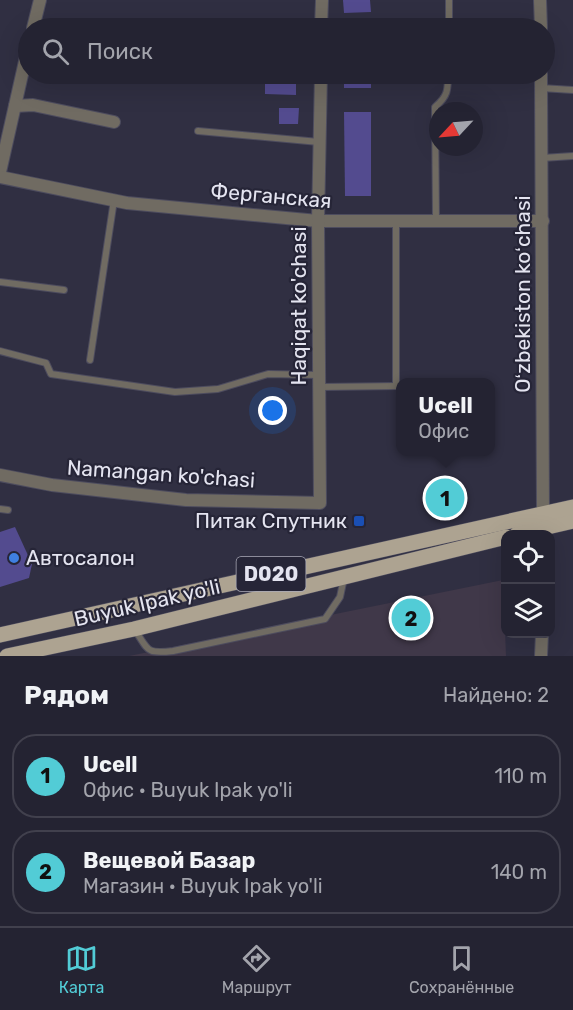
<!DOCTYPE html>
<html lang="ru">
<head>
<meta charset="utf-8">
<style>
	:root { --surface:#242332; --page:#2c2b3a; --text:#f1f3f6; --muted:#a3a4ac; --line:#41404d; --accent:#52ccd6 }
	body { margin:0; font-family:Rubik,sans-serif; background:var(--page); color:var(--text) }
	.controls { position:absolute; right:18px; bottom:18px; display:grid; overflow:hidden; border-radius:12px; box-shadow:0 6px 24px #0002 }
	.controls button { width:54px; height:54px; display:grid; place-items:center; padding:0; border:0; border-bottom:2px solid var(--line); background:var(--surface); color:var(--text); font:30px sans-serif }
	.compass { position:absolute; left:429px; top:102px; width:54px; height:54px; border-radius:50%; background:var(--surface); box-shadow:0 6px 24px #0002; rotate:244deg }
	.you { position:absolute; left:273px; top:411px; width:21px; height:21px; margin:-15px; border:4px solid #fff; border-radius:50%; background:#1a73e8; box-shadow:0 0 0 9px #1a73e833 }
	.badge { display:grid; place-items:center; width:39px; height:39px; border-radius:50%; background:var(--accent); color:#111; font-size:20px; font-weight:700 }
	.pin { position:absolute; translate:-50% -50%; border:3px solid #fff; box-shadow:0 2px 6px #0006 }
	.popup { position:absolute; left:396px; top:378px; width:99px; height:78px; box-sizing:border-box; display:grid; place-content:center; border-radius:12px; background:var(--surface); filter:drop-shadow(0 2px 4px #0005); font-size:20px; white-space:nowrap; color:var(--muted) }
	.popup b { font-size:22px; color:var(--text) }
	.popup::after { content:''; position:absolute; left:50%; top:100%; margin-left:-12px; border:12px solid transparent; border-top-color:var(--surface) }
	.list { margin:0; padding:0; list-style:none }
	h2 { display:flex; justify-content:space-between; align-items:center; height:78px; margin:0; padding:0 24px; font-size:26px }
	h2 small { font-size:20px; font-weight:400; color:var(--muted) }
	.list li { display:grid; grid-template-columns:39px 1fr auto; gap:18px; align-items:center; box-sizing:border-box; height:84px; margin:0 12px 12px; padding:0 12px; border:2px solid var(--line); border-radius:24px }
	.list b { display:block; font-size:22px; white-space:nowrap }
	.list p { margin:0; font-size:20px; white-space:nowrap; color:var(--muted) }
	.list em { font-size:20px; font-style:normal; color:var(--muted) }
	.icon { flex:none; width:33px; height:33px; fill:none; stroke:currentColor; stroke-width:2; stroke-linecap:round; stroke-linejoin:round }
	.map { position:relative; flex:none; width:573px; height:656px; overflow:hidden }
	.search { position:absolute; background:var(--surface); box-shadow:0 6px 24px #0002; left:18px; right:18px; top:18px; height:66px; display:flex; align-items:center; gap:15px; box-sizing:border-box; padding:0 21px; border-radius:33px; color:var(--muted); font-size:22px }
	.sheet { height:270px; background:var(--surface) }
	nav { display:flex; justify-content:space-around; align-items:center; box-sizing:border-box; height:84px; border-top:2px solid var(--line); background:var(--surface); font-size:16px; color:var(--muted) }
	nav a { display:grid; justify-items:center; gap:3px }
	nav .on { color:var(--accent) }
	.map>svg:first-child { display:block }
	.commercial { fill:#403849 }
	.building { fill:#534b8f }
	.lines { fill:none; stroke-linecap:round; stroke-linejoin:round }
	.service-casing { stroke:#4d4c5e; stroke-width:8 }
	.minor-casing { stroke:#4d4c5e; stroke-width:14 }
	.primary-casing { stroke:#4d4c5e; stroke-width:16 }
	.service { stroke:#706b62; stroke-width:6 }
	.minor { stroke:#706b62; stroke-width:12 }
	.primary { stroke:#ada391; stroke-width:15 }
	.transit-dot { fill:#1a4fb4; stroke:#262537; stroke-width:2 }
	.shop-dot { fill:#3f7fe0; stroke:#262537; stroke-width:2 }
	.labels { text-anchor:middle; stroke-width:4.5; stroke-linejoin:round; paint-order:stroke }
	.shield { fill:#262537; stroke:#ababb8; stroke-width:1.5 }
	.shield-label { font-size:20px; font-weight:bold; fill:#e4e4f0 }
	.street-label { font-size:21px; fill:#e4e4f0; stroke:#262537 }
	.poi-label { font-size:21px; fill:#e4e4f0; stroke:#262537; text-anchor:end }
</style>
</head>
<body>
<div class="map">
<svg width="573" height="656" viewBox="0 0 573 656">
	<rect width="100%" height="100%" fill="#302f42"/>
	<path class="commercial" d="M503,580L506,656H129Z"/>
	<g class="building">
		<path d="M343,0H370L371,12L344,13Z"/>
		<rect x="264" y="26" width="31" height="2"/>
		<path d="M265,74H296V95L265,94Z"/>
		<rect x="344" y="74" width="27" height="14"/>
		<path d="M279,108H299L298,124H279Z"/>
		<path d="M344,112H371V196H345Z"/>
		<path d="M15,527L32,564L29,578L0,587V532Z"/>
	</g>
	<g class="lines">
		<defs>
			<g id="service">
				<path d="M449,28V0"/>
				<path d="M541,88L573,90"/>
				<path d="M198,131L319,142"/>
				<path d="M542,158L573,156"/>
				<path d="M396,221V386"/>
				<path d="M436,221L435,107C448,96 448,90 448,74"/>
				<path d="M0,282L64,290"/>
				<path d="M0,351L46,363L51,374L175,392L218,389L268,374L319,375"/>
				<path d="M90,360L114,200"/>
				<path d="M320,387L399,386"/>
				<path d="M0,509L8,510"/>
				<path d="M135,630C149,651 146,654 173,651L325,619L340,597L344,578"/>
			</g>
			<g id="minor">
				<path d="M540,0L541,28"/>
				<path d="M33,28L40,0"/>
				<path d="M321,28L322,0"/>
				<path d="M541,74L543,514"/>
				<path d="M15,106L33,105L114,122"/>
				<path d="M0,172L28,48"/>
				<path d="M0,177L127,203L318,221H543"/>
				<path d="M0,475L52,485L186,500L320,503L318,221L321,74"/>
				<path d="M541,656L542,634"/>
			</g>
			<g id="primary">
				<path d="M517,534L573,521"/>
				<path d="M0,635L573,507"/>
				<path d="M7,656L134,629L506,537"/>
			</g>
		</defs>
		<use href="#service" class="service-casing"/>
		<use href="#minor" class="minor-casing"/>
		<use href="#primary" class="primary-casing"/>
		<use href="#service" class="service"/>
		<use href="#minor" class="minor"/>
		<use href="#primary" class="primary"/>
	</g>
	<rect class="transit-dot" x="353" y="515" width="12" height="12" rx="3"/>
	<circle class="shop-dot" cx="14" cy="558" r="6"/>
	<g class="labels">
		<rect class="shield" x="236.5" y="557" width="69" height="34" rx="4.5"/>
		<g class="shield-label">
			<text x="271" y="581">D020</text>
		</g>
		<g class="street-label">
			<text transform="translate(271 196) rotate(5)" y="7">Ферганская</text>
			<text transform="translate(523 294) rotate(-90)" y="7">Oʻzbekiston koʻchasi</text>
			<text transform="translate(299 306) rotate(-90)" y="7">Haqiqat ko'chasi</text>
			<text transform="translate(161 474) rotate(4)" y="7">Namangan ko'chasi</text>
			<text transform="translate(147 603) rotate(-13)" y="7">Buyuk Ipak yo'li</text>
		</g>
		<g class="poi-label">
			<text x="347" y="528">Питак Спутник</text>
			<text x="26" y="565" text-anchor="start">Автосалон</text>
		</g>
	</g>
</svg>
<div class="controls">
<button><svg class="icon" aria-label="locate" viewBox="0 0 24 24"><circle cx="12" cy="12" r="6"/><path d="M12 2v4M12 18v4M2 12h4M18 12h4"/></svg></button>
<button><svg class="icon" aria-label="layers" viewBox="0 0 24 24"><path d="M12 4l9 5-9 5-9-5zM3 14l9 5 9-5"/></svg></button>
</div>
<svg class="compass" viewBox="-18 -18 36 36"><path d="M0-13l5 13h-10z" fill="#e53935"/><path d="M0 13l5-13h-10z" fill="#a3a4ac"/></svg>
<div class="you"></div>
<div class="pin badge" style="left:445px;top:498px">1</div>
<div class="popup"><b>Ucell</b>Офис</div>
<div class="pin badge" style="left:411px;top:618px">2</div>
<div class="search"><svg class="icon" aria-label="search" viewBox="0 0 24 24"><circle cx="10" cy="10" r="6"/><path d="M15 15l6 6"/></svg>Поиск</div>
</div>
<section class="sheet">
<h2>Рядом<small>Найдено: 2</small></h2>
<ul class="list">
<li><span class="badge">1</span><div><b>Ucell</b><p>Офис · Buyuk Ipak yo'li</p></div><em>110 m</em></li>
<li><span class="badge">2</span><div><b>Вещевой Базар</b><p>Магазин · Buyuk Ipak yo'li</p></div><em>140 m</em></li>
</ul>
</section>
<nav>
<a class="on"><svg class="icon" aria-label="map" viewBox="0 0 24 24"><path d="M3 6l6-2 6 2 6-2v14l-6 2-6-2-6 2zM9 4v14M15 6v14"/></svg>Карта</a>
<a><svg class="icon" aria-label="directions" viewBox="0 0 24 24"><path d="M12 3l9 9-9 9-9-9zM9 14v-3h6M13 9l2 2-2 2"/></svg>Маршрут</a>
<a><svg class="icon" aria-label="saved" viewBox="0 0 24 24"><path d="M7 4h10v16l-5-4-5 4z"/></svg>Сохранённые</a>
</nav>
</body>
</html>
